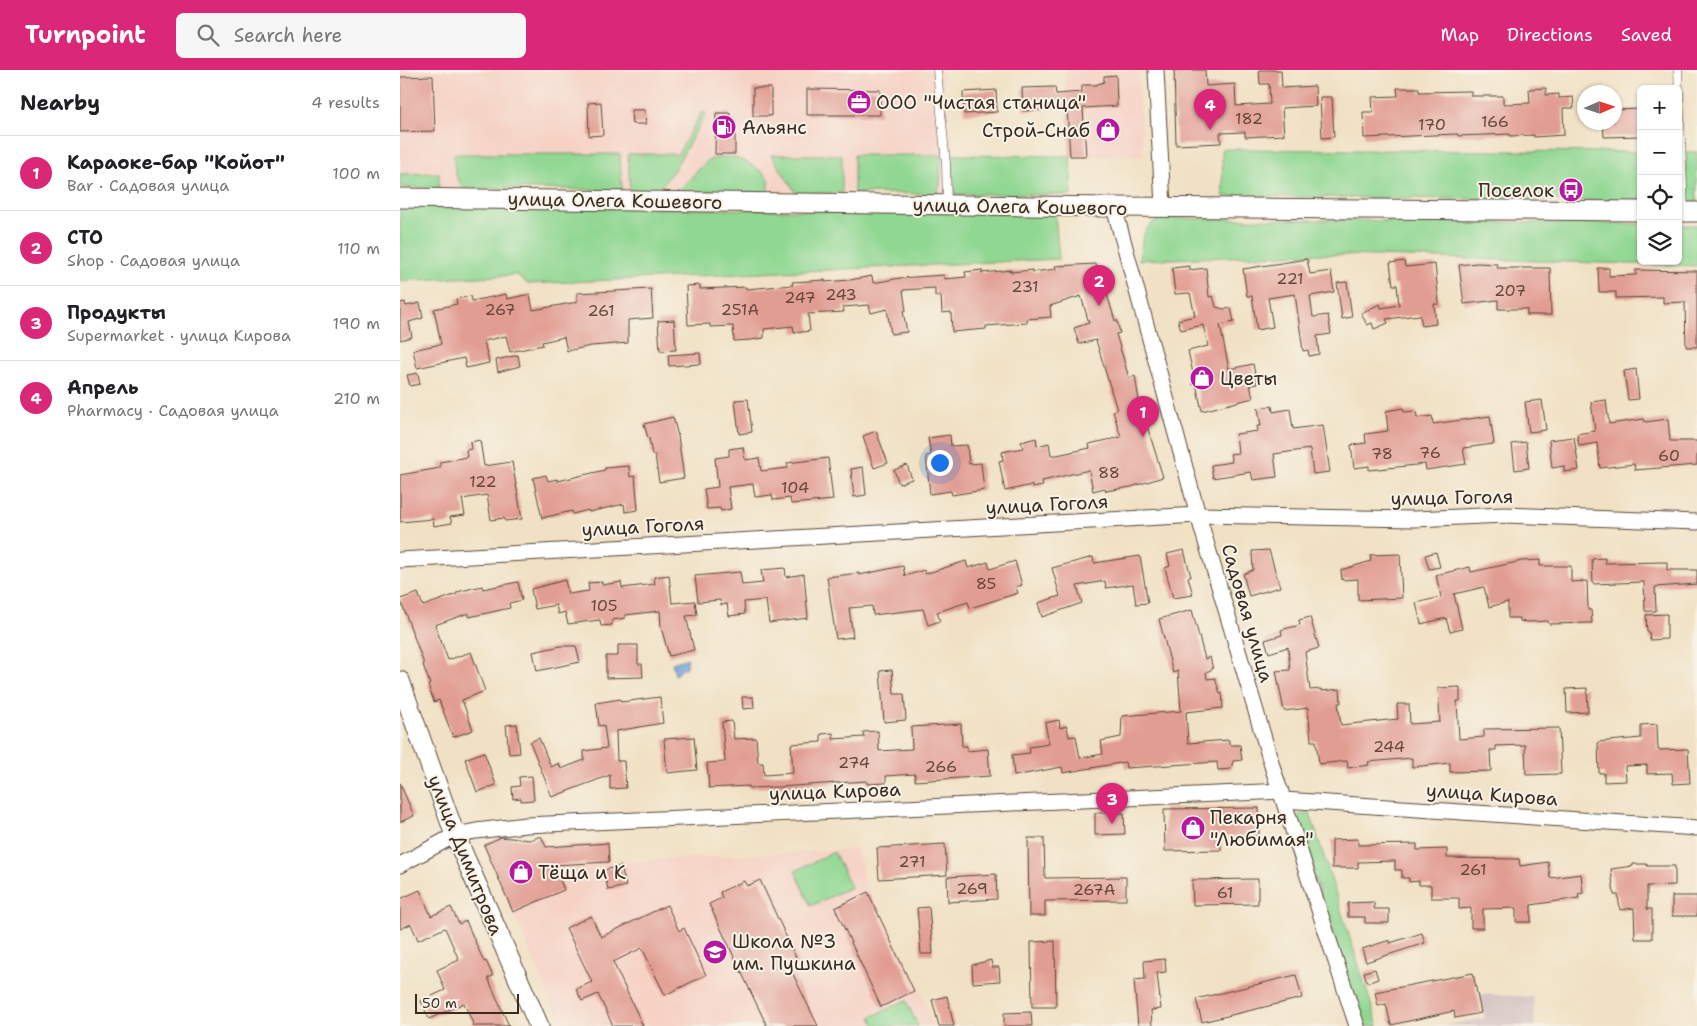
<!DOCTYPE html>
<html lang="en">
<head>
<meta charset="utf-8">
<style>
	:root { --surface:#fff; --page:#f6f6f6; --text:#202124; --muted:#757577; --line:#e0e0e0; --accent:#db2777 }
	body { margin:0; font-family:"Shantell Sans",sans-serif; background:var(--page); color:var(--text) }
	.controls { position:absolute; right:15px; top:15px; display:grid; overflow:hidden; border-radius:8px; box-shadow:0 1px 4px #0004 }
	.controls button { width:45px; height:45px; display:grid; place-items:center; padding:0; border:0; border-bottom:1px solid var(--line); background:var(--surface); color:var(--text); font:25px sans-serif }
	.compass { position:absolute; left:1177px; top:15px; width:45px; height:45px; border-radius:50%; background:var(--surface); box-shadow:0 1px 4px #0004; rotate:87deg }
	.scale { position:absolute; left:15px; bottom:12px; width:104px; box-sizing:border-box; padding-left:5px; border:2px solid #3b2a1e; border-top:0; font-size:14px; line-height:18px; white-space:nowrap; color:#3b2a1e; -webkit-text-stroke:4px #f7f3e8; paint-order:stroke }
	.you { position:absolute; left:539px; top:392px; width:18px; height:18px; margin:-12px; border:4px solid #fff; border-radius:50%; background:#1a73e8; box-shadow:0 0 0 8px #1a73e833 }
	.badge { display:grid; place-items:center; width:32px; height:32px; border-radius:50%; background:var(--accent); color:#fff; font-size:16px; font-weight:700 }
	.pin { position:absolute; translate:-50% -41px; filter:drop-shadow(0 1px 2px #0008) }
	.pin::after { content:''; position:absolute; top:26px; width:18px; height:15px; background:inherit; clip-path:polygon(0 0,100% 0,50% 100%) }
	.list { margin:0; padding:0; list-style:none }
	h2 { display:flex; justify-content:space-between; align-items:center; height:65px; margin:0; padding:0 20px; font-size:21px }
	h2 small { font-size:16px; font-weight:400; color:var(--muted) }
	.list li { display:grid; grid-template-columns:32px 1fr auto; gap:15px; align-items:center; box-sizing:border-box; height:75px; padding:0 20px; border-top:1px solid var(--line) }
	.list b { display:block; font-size:19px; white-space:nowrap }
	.list p { margin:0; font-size:16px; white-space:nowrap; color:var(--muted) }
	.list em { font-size:16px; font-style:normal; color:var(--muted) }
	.icon { flex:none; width:28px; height:28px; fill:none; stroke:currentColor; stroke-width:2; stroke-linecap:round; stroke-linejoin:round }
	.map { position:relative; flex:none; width:1297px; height:956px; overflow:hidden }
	header { display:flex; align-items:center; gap:30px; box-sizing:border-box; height:70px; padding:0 25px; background:var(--accent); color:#fff }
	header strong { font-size:24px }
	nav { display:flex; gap:28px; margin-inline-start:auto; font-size:18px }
	.search { width:350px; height:45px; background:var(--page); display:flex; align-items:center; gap:12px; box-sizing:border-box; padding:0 18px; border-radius:8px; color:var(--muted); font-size:19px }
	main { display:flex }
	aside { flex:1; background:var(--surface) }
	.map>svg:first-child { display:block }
	.built { fill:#f6d2c5 }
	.industrial { fill:#d1bfbf }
	.green { fill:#90d792; stroke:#668058 }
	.water { fill:#6a9ed6; stroke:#52647a }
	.building { fill:#e29d93 }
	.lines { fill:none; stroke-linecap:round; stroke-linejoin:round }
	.service-casing { stroke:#564537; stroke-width:9 }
	.minor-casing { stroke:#564537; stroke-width:17 }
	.tertiary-casing { stroke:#564537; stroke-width:21 }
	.service { stroke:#fff; stroke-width:8 }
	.minor { stroke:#fff; stroke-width:15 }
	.tertiary { stroke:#fff; stroke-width:19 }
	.labels { text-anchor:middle; stroke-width:4; stroke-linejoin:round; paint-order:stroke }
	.number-label { font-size:16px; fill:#65473b }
	.poi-label { font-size:19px; fill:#3b2a1e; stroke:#f7f3e8; text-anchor:start }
	.street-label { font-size:19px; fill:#3b2a1e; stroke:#f7f3e8 }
</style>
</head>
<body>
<header>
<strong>Turnpoint</strong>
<div class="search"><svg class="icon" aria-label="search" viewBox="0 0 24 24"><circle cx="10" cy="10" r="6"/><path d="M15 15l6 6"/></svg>Search here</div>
<nav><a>Map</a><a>Directions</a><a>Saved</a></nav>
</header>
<main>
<aside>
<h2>Nearby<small>4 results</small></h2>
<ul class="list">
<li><span class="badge">1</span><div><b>Караоке-бар &quot;Койот&quot;</b><p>Bar · Садовая улица</p></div><em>100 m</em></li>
<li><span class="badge">2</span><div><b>СТО</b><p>Shop · Садовая улица</p></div><em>110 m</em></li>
<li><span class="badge">3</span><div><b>Продукты</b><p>Supermarket · улица Кирова</p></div><em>190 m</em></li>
<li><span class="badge">4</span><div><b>Апрель</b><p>Pharmacy · Садовая улица</p></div><em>210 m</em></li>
</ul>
</aside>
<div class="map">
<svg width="1297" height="956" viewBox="0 0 1297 956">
	<rect width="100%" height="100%" fill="#f7f3e8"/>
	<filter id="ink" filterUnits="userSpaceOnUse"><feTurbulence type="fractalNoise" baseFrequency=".02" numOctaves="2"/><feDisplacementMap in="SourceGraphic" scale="10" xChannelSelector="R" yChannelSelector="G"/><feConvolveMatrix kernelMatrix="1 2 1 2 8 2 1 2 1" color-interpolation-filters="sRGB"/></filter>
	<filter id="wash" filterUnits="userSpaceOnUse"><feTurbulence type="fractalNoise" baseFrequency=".0096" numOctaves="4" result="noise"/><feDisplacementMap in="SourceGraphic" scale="20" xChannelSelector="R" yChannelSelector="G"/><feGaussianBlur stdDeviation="1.12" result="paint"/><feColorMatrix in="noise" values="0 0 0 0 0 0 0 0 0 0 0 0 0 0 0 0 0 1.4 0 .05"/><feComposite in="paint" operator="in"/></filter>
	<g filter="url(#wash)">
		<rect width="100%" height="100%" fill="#f1e1c4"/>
		<g class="built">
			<path d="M0,0H542L555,124L0,117Z"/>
			<path d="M665,0H738L743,86H671Z"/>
			<path d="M457,779L465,813L521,922L533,956H162L113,842L164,820L154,795Z"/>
		</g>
		<path class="industrial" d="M1080,924L1133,927L1135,956H1042L1085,948Z"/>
		<g class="green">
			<path d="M301,43H306L274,100L257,121L230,120L228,84H278Z"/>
			<path d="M822,79L1241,82V131L823,126Z"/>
			<path d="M1285,82H1297V132H1288Z"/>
			<path d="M54,84H220L222,120L64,118C54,108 54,97 54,84Z"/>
			<path d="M371,85H442V123H396Z"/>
			<path d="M454,85H541L540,114L537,124L454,123Z"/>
			<path d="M551,85L670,86L672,125L555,124Z"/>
			<path d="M332,87C344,90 364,100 370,111L367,123L281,121L280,119L307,91L315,88Z"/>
			<path d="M39,103V118L0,117V104Z"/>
			<path d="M0,136L655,143L659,189L128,214L117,205L0,211Z"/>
			<path d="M763,148L1241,154V191H1278V155H1297V196L913,184L739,190C743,170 741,155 763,148Z"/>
			<path d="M910,743L978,956H961L896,748L899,745Z"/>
			<path d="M434,782L451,817L411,836L395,801Z"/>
			<path d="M506,930L518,956H475L471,947Z"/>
		</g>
		<path class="water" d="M288,588L286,597L275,605L272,593Z"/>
		<g id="blocks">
			<g class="building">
				<path d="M774,0H805L806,16L835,14L836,36L870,34L869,14H860L859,0H881L882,18L915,16L916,36L882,38L884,65L845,67V62L820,63L821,73L776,75Z"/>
				<path d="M716,5L717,36L683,38L686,86H670L667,38L623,41L622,18L655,17L656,24L682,22V15H695L704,12V6Z"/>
				<path d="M33,6L35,61L0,62V7Z"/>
				<rect x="353" y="18" width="18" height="28"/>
				<path d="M997,18H1019V22L1071,21V26H1103V34L1130,33L1129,19L1146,18V25L1159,24V28L1173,27L1174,38H1163L1164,65L1134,67V65L1110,66V64L1058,66V64L964,68L963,42H973L972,27L998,26Z"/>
				<path d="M407,19L480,20V45H407Z"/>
				<path d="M596,20L597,42L564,44L563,22Z"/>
				<path d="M920,27H932L934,67L922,68Z"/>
				<path d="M201,32L203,65L189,66L188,33Z"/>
				<path d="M1241,39V66L1204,67L1203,52H1214V40Z"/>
				<path d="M231,40H245L246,54H232Z"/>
				<path d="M316,43H330V50H335V84H315Z"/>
				<path d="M907,189L910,204L931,201L934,222L910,226L913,247L928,245L931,264L917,266L919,284L909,286L908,280L903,281L895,224L868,228L873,257L857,260L852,226H847L843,199Z"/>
				<path d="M1004,191L1005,197L1035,194L1039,234H1034L1036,254L1022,256L1020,245L986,249L988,253L974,259L972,253L967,255L961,243L980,234L981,238L999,235L997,215H993L990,193Z"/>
				<path d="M1077,193L1097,194V198H1150L1151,245H1127V239H1098V230L1064,234L1059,195Z"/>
				<path d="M696,194L705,224H707L715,251L717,250L720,263L716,264L729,308L735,306L739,330L763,407L731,417L706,421L705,418L693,421L689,400L642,411L643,416L632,418V415L605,421L599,391L603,390L602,382L623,378L621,372L636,368L637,376L649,373L651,385H657L690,378L689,374L721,367L713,341L717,340L696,270L679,274L674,258L689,253L681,226L650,236L651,247L627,249V253L586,256V259L552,262L551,242L542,243L541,226H535V218L503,220L506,241H503L507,262L491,264L487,239L471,243L469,235L443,237L444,242L408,244L410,261L394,263L393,256L364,259V268L350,270L334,271L333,256L310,257V254L288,255L286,216L300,215V219L346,217V219L393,215L392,212L425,210V212L450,210L472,206L473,213L500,208L544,205L545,209L566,207L565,202L582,200V203L611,200V202L632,200L633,202L656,199L655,196Z"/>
				<path d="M790,196V200L806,198L809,227L813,226L816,237L824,239L831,238L834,252L820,255L829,299L853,294L857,314L850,315L853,328L802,341L796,314L793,315L791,304L793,303L788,281L808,276L803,255L781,260L778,250L795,246L790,223L775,224L772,198Z"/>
				<path d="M1198,198H1209V206L1236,205V200L1297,201V277H1286L1285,232L1263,233V227L1216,228V222H1199Z"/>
				<path d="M947,212L952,247L942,249L937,213Z"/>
				<path d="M251,219L253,248L228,250V273L191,276L167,281L164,267L142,272L143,275L110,282L106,266L84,271L89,293L66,298L64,288L17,298L13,280L41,274L34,239L57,234L56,229L71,226L72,231L106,224L107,229L130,224L133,240L177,232V223Z"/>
				<path d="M5,232L6,236L20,233L23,248L9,252L12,267L0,270V233Z"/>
				<path d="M274,250L276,280L260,281L258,251Z"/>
				<path d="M300,283L301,294L269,296L268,285Z"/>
				<path d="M118,285L120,296L98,302L96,290Z"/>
				<path d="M1236,299L1239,329L1228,330L1224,301Z"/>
				<path d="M18,303L20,314L10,316L7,305Z"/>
				<path d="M348,329L352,362L339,364L335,330Z"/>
				<path d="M1142,330L1146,360L1129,362L1125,332Z"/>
				<path d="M1206,330L1209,354L1244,349L1245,352L1268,349L1270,371H1297V395L1235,400L1234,394L1200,398L1197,373L1179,376L1177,364L1195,361L1191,332Z"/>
				<path d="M872,336L873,342L890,339L893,359L923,355L930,402L913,404L910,379L874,384L877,407L853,410L851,402L813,408L811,395L832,392L830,384L838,383L836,364L858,361L857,356H861L858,338Z"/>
				<path d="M1003,338L1004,342L1016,341L1017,348L1032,346L1033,354L1090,346L1094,374L1063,378L1066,394L1026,400L1025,394L969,400V396L954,398L951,375L966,373L965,364L988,361L986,341Z"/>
				<path d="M273,347L278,366L284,408L259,412L255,385H252L249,368H248L244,354Z"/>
				<path d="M476,361L488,393L474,398L463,366Z"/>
				<path d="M550,365L551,376L567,375L569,394L581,393L584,420L552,425L551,421L530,424L526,386L531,385L528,368Z"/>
				<path d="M1174,367L1179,400L1164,402V396L1152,398L1149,370Z"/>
				<path d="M80,370L84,396L112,392L122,449L105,451L104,448L91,450L87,425L62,429L65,445L50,447L52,453L34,456L33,449L0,452V405L40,398V392L67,387L66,380L71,379L70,372Z"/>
				<path d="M1126,372L1129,398L1115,400L1112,374Z"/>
				<path d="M343,377L345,390L359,388L361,401L388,398L387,393L428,388L433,430L391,434L390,428L373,430L372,425L355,427L353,414L328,417L331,439L321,441L320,438L307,439L304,419L318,417L315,388L329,386V379Z"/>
				<path d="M507,395L512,409L499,414L494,400Z"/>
				<path d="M229,396L230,407L235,406L238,440L225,442L224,434L189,442L188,440L173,444L172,441L142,448L133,408L146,405L148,411L157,409L158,411L205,400V398Z"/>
				<path d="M463,397L466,425L454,427L451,399Z"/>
				<path d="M784,480L791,507H788L793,525L773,528L765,498L770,496L767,484Z"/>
				<path d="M869,480L880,517L849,526L843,504L853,500L852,481Z"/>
				<path d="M1036,482L1040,497L1029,499L1025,485Z"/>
				<path d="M1000,484L1002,528L958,530V509L942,510L941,500L971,491L970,485Z"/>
				<path d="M740,486L748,533L736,534L733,514L706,518L705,511L677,516L682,533L642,547L638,533L660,526L652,498L693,487L694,493Z"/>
				<path d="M1205,488V493L1267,492V500H1297V514L1255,517L1256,541H1245L1244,512L1193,514L1192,489Z"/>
				<path d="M1140,490V496H1171V512L1187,511L1188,540H1191L1192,553L1149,554L1148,551L1128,552L1120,551V548H1108V532L1089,537L1084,517L1054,524L1062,559L1050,562L1046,548L1021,554L1016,533L1041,527L1036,505L1070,497L1071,502L1122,491Z"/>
				<path d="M566,491L568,498L588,492L590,499L615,491L622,515L616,517L618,523L570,538L568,532L537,542L540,551L528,555L523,539L473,545L472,536L449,538L453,567L436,569L427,507L459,503V505L503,496L505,506L524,500L525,504Z"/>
				<path d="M385,498L386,507L404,504L408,548L369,553L366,530L344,532L345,544L329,546L327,534L321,535L320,530L298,532L295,506L340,502L342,515L363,513L361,500Z"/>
				<path d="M269,505L272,533L295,531L297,545L286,546L294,580L269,586L261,557L260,541L225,545V548L212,550V555L201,556L200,550L168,554L165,542L158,544L156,535L135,539L131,519L165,510L168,524L189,521L188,513L202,512V515L221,512L222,518L255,514L254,507Z"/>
				<path d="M118,512L122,530L109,533L110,538L69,547V543L35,555L48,590L71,582L85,621L62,630L73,660L53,667L39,630L34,632L28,615L30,614L23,595L24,594L0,529L18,523L23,536L57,524V522L82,516L83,519Z"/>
				<path d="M792,540L805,589L810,587L813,599L806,602L807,609L815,608L820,624L822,623L823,638L786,642L788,673L829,670V675H840L842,690L833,691L831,699L818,700L817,692L726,698L725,692L663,703L662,697L614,706L612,685L630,683L629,677L649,674L645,653L659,650L660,658L667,656L669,667L676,666L680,688L703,684L701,671L721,667L722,646L781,641L778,601L773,603L759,549Z"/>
				<path d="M1267,544V569L1250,570L1249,562H1247L1246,545Z"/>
				<path d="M910,547L919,578L905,582L910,620L921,619L922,621L940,619L941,633H938L941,655L998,649L997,634H1009L1010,654L1040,652L1038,618L1060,617V631H1057L1059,669L1084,667V659L1159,658L1161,704L1126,705L1125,675L1096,676V680H1090L1091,701L1050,702V693L1012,697V688L968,692L969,695L948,698L947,691L919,694L916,671H911L908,638L884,641L876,601L890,600L888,577L869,583L865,570L882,565L881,560L900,555L899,550Z"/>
				<path d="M218,575H238V594H242L243,607L206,608V586H218Z"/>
				<path d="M161,576H176L180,592L137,601L133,582Z"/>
				<path d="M492,600L494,624H504L506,650L484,652L480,601Z"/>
				<path d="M1187,618L1188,642L1167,643L1166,619Z"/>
				<path d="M260,627L263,653L216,661L217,691H224L226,718L210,719V705L152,727L130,672L139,668L151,697L159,693L161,699L184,690V681L207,678L204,655L199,656L196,633L220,629L221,632Z"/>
				<path d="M342,627H353L354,638L343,639Z"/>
				<path d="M332,651L334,669L356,668L358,693H363L364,705L393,703L391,674L421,672V664L433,663V669L464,667L463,662L478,661L479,681L512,679L511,657L561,654L562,676H567V681L588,679L590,706L515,711V704L486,706V713L467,714V711L379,717L349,718V716L309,718L307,693L325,692L322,652Z"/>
				<path d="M117,654L120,683L109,684L106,655Z"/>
				<path d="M1257,654L1258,680L1288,679L1290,713L1273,714L1272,703L1247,704V695L1225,696L1226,711L1204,712V703H1199L1198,672L1241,668V655Z"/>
				<path d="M294,667L297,700L267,703L264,669Z"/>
				<path d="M84,682L96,715L77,722L65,689Z"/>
				<path d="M132,706L134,730L121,731V728L113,729L112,717L120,716L119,707Z"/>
				<path d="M0,713L14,746L0,752Z"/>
				<path d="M859,738V766L821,767V780L765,781L764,739Z"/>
				<path d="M695,743H724L725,764L695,765Z"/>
				<path d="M141,766L146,777L208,773L209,792L154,795L164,820L113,842L84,775L101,767L130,770Z"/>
				<path d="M628,768H644L645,808L726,807V830L645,831V846H629Z"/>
				<path d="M958,769V775L1017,774V780L1047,779V788L1119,789L1120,796L1148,792L1150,808L1181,804L1183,823L1178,824L1179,828L1131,835V852H1116V838L1083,839V858H1071V838L1059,839V828H1031V815H1019V811L1009,812V808H1002V800H995V791L958,792V798H932V770Z"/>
				<path d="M545,774L547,805L479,809L477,778Z"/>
				<path d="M1233,794H1247V796H1275V815L1247,816V839H1252V869H1235L1234,838L1220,840L1218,825H1214L1211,799L1233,796Z"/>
				<path d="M221,796L226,816L208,820L204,800Z"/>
				<path d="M596,804L597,829L548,832L547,807Z"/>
				<path d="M858,809V834L793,835L792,810Z"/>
				<path d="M360,810L399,894L390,898L418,956H367L309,834L322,828L320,822L344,811L347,816Z"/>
				<path d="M20,820L31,846L51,837L59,854L66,851L84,892L86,891L93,906L88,908L109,956H74L64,933L29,949L21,931L45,920L37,900L59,890L45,858L18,870L11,854L0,859V829Z"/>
				<path d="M468,822L514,921L481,937L435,838Z"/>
				<rect x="1272" y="826" width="25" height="20"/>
				<path d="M974,832V839H989V853H965V847H948V833Z"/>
				<path d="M267,835L279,861L284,858L306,905L265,925L242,878L213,892L243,956H213L198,924L182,931L176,919L192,912L166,858L191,846L201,867Z"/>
				<path d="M529,837L533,884H521L517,838Z"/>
				<path d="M1022,863L1025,873L966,892L962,879L990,870V873Z"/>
				<path d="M655,871L656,937H632L631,872Z"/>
				<path d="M765,889L766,902L757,903L761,939L751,940L752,956H738L734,910L745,909L744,891Z"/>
				<path d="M591,890L592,897H599L600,911L573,913L572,895Z"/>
				<path d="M975,899L978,909L967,913L964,902Z"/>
				<path d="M1073,903L1081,943L1055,948L1054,941L991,955L986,934L978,936L975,922Z"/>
				<path d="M896,905L902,928L802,952L796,929Z"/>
				<path d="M547,926L554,956H539L532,930Z"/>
				<path d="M631,942L632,956H604V943Z"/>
			</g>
		</g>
	</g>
	<g filter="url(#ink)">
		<use href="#blocks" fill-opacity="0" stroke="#564537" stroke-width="1"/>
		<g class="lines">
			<defs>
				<g id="service">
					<path d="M537,0L546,94L547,135"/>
					<path d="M1278,0L1284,142"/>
				</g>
				<g id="minor">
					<path d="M756,0L763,137"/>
					<path d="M714,137L798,445L873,699L957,956"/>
					<path d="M0,490L798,445L1014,449L1105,445L1297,452"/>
					<path d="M884,730L1297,758"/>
					<path d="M0,795L55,765L76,761L126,755L881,721"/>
				</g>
				<g id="tertiary">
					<path d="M0,128L714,137L1241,141"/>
					<path d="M1278,142H1297"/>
					<path d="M0,611L55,765L139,956"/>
				</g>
			</defs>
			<use href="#service" class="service-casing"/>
			<use href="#minor" class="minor-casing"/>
			<use href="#tertiary" class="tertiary-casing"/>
			<use href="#service" class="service"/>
			<use href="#minor" class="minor"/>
			<use href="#tertiary" class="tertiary"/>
		</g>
	</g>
	<defs>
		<symbol id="office-disc" viewBox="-11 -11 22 22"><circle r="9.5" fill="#b5179e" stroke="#f7f3e8"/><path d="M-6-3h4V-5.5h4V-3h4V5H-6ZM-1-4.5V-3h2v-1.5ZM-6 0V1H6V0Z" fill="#fff"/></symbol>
		<symbol id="fuel-disc" viewBox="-11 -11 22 22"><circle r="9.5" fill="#b5179e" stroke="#f7f3e8"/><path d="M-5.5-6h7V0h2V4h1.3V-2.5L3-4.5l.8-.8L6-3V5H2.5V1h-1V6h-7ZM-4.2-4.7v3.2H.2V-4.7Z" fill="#fff"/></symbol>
		<symbol id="shop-disc" viewBox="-11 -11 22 22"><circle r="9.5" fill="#b5179e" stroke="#f7f3e8"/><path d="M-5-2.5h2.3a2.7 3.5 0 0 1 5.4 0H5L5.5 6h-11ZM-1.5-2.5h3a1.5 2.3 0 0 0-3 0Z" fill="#fff"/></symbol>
		<symbol id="bus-disc" viewBox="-11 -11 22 22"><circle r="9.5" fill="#b5179e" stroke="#f7f3e8"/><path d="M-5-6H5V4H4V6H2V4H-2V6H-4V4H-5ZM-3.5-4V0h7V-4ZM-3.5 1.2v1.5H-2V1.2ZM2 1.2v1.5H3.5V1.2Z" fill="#fff"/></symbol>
		<symbol id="school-disc" viewBox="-11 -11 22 22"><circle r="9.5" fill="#b5179e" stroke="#f7f3e8"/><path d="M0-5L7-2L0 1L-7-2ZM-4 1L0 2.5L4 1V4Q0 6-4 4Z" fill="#fff"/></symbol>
	</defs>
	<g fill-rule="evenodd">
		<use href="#office-disc" x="445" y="18" width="28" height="28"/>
		<use href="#fuel-disc" x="310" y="43" width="28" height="28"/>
		<use href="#shop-disc" x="694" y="46" width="28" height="28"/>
		<use href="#bus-disc" x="1157" y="106" width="28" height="28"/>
		<use href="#shop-disc" x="788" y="294" width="28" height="28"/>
		<use href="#shop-disc" x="779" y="744" width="28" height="28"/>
		<use href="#shop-disc" x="107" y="788" width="28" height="28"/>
		<use href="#school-disc" x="301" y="868" width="28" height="28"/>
	</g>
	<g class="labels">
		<g class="number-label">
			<text x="849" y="54">182</text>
			<text x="1095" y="57">166</text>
			<text x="1032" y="60">170</text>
			<text x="890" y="214">221</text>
			<text x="625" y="222">231</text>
			<text x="1110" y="226">207</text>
			<text x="441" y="230">243</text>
			<text x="400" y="233">247</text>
			<text x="100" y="245">267</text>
			<text x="340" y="245">251А</text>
			<text x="201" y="246">261</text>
			<text x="1030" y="388">76</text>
			<text x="982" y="389">78</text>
			<text x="1269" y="391">60</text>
			<text x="709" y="408">88</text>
			<text x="83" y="417">122</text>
			<text x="395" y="423">104</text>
			<text x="586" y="519">85</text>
			<text x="204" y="541">105</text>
			<text x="989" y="682">244</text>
			<text x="454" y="698">274</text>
			<text x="541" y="702">266</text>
			<text x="512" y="797">271</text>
			<text x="1073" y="805">261</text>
			<text x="572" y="824">269</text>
			<text x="694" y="825">267А</text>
			<text x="825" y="828">61</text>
		</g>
		<g class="poi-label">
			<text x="476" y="39">ООО "Чистая станица"</text>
			<text x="342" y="64">Альянс</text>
			<text x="690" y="67" text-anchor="end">Строй-Снаб</text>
			<text x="1154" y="127" text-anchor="end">Поселок</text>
			<text x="820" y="315">Цветы</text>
			<text x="810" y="754">Пекарня<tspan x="810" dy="22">"Любимая"</tspan></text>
			<text x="138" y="809">Тёща и К</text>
			<text x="332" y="878">Школа №3<tspan x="332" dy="22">им. Пушкина</tspan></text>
		</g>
		<g class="street-label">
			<text transform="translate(215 130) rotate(1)" y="7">улица Олега Кошевого</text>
			<text transform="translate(620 136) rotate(1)" y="7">улица Олега Кошевого</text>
			<text transform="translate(1052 427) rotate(-1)" y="7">улица Гоголя</text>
			<text transform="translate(647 434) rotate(-3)" y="7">улица Гоголя</text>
			<text transform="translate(243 456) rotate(-3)" y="7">улица Гоголя</text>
			<text transform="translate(848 543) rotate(74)" y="7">Садовая улица</text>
			<text transform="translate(435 721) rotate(-2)" y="7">улица Кирова</text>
			<text transform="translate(1092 724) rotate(4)" y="7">улица Кирова</text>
			<text transform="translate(66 785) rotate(68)" y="7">улица Димитрова</text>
		</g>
	</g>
</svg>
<div class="controls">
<button>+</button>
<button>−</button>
<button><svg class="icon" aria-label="locate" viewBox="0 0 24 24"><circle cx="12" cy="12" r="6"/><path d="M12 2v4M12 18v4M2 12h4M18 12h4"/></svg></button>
<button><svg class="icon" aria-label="layers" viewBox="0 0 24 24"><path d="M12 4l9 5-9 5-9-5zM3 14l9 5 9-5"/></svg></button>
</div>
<svg class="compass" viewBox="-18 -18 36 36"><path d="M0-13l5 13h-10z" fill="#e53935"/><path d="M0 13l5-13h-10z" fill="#757577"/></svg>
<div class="scale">50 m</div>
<div class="you"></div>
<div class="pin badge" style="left:743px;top:367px">1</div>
<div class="pin badge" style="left:699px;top:236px">2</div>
<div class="pin badge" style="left:712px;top:754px">3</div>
<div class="pin badge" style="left:810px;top:60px">4</div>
</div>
</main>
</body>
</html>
